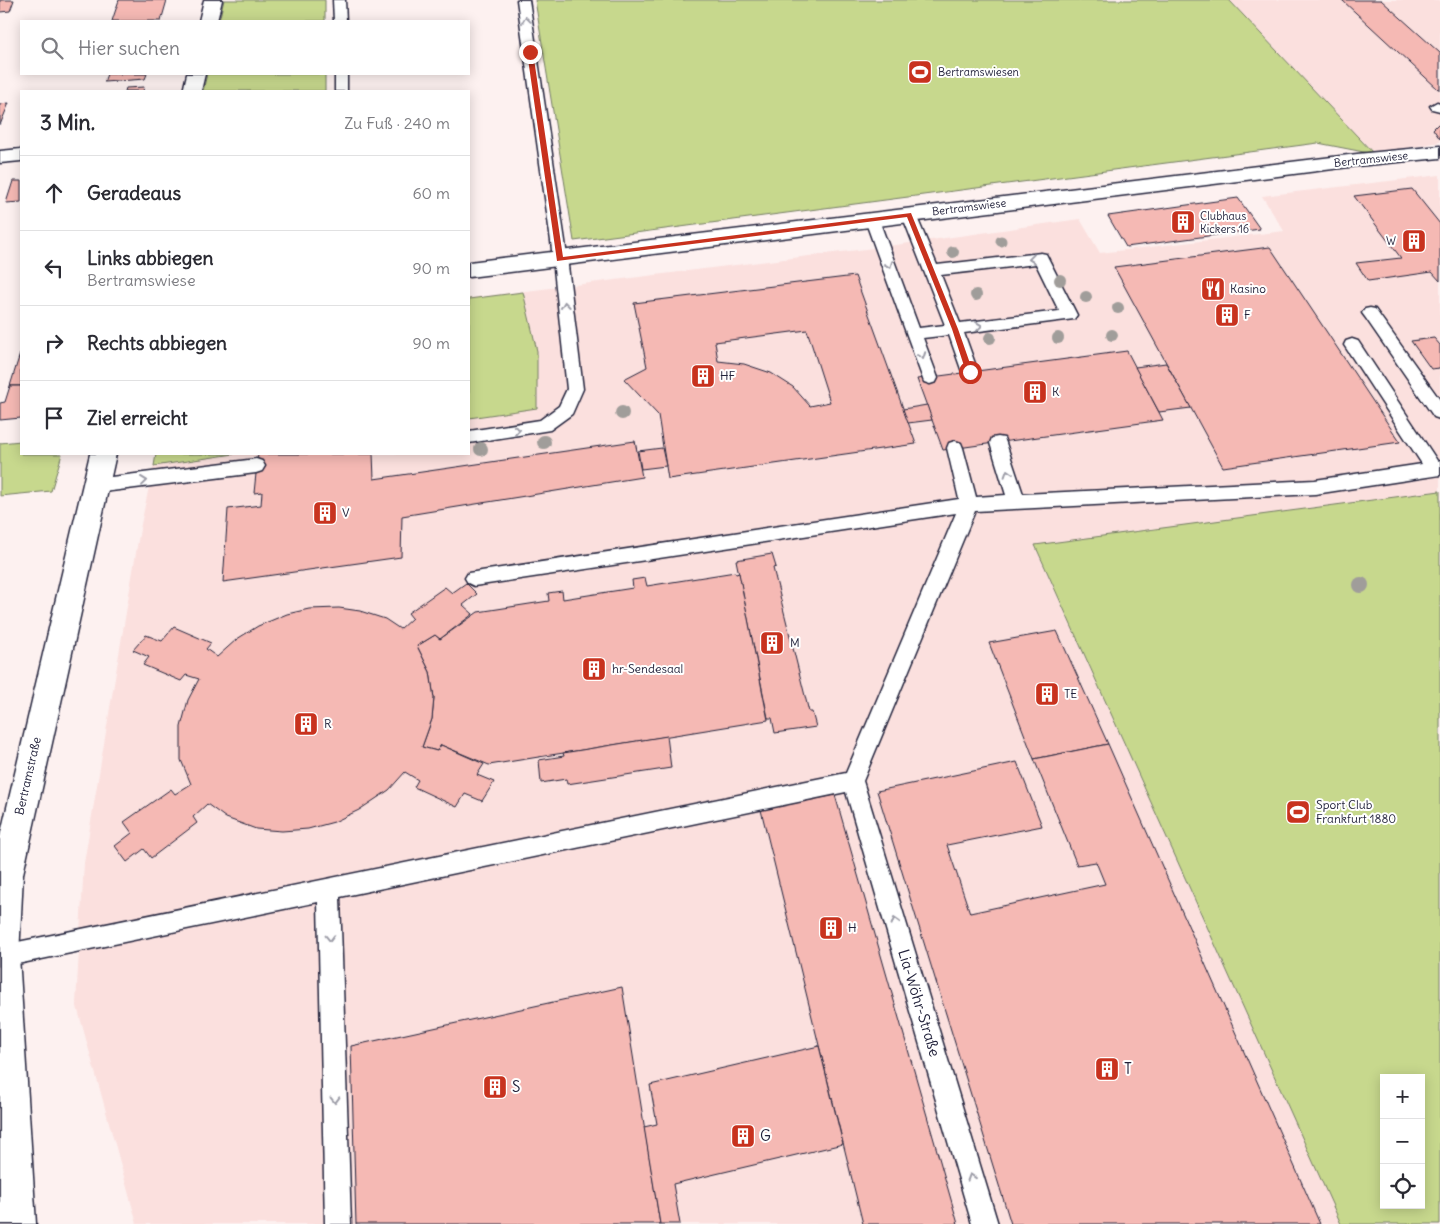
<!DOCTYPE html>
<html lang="de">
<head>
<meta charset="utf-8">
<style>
	:root { --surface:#fff; --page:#f2f2f3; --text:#2b2b33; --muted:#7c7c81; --line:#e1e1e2 }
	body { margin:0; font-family:Delius,sans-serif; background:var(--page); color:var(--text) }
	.controls { position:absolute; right:15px; bottom:15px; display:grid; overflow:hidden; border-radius:0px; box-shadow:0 2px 12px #0003 }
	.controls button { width:45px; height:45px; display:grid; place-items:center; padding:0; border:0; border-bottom:1px solid var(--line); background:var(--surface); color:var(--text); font:25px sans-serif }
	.stop { position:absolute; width:15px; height:15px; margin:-11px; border:4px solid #c8321e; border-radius:50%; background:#fff }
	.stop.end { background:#c8321e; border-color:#fff; box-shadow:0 1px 5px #0008 }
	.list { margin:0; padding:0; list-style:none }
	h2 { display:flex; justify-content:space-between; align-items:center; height:65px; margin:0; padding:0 20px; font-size:21px }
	h2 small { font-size:16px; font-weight:400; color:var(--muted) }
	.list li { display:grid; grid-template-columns:32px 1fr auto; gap:15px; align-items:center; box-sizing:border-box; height:75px; padding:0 20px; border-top:1px solid var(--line) }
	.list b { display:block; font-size:19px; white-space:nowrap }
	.list p { margin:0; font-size:16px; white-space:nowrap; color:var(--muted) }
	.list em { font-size:16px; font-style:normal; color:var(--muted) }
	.icon { flex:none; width:28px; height:28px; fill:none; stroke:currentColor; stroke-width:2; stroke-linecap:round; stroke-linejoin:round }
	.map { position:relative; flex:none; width:1440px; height:1224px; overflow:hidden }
	.search { position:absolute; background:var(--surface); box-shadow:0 2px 12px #0003; left:20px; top:20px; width:450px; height:55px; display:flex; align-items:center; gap:12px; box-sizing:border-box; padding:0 18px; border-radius:0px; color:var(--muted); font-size:19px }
	.panel { position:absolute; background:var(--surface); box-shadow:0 2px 12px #0003; left:20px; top:90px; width:450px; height:365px; border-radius:0px }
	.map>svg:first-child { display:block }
	.built { fill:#fbe0de }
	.green { fill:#c7d88d; stroke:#747d64; fill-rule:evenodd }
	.building { fill:#f5b9b4; stroke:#22223b; fill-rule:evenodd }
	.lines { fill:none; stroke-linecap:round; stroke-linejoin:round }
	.lane-casing { stroke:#22223b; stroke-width:3 }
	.street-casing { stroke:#22223b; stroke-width:3 }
	.lane { fill:#fff; fill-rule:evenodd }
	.street { fill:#fff; fill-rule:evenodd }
	.tree { fill:#a09d9a }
	.oneway { stroke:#9c9ca7 }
	.route { fill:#c8321e }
	.labels { text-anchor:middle; stroke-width:4; stroke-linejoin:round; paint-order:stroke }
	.far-poi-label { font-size:11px; fill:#22223b; stroke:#fff; text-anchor:start }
	.far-street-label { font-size:11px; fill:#22223b; stroke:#fff }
	.poi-label { font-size:12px; fill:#22223b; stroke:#fff; text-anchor:start }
	.street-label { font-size:12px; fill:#22223b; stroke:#fff }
	.near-street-label { font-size:15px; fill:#22223b; stroke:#fff }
	.near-poi-label { font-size:15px; fill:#22223b; stroke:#fff; text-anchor:start }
</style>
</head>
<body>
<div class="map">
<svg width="1440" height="1224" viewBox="0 0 1440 1224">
	<rect width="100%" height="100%" fill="#fdf1f0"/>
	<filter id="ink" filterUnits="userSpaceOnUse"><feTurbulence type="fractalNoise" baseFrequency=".02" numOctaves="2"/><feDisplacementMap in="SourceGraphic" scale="10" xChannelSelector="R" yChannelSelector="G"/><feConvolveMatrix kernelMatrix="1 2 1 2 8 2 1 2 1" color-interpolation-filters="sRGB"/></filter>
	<g filter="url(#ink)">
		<g class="built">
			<path d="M1229,0H1440V142L1374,154Z"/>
			<path d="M1440,175V491L1035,546L1341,1224H137L76,1003L84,863L140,529L156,454H469V298L874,248L1080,219L1100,253L1284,231L1262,196Z"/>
		</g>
		<g class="green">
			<path d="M224,0H325V21H219Z"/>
			<path d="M535,0H1229L1374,154L1318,143L574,241Z"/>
			<path d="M207,74H325V91H203Z"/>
			<path d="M523,292L537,351V408L469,418V299Z"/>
			<path d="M21,441V454H62L51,491L0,496V443Z"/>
			<path d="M156,454H234L154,466Z"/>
			<path d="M1440,491V1224H1341L1035,545ZM1384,1078H1421V1205H1384Z"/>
		</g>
		<g class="building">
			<path d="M0,0H14L10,11L0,12Z"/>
			<path d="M119,0H167L161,21H112Z"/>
			<path d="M1342,0H1381L1440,53V89H1438Z"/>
			<path d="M107,74H147L145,79L104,82Z"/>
			<path d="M144,87L143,91H125L126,88Z"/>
			<path d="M9,103L0,125V104Z"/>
			<path d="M1438,124H1440V139L1433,129Z"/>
			<path d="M13,181H21V202L6,203Z"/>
			<path d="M1412,189L1440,224V281L1432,272L1368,281L1356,263L1401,258L1354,196Z"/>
			<path d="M1238,198L1260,229L1126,247L1108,216Z"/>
			<path d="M1270,247L1400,442L1223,467L1114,267Z"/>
			<path d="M855,276L916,444L668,479L658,415L624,379L647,367L634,303ZM807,330L830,402L810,406L793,387L771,373L744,364L718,361L715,342Z"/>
			<path d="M1434,338L1440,345V368L1431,369L1411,341Z"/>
			<path d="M1127,351L1163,420L943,450L917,379Z"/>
			<path d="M20,354L21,386H10Z"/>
			<path d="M1166,363L1191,408L1159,412L1135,367Z"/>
			<path d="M10,386H21V418L0,420V403L5,402Z"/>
			<path d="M927,405L932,420L908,423L903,409Z"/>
			<path d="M635,441L642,477L402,516L401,557L223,582L228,509L261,505L262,492L254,493L258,454H373L374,479Z"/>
			<path d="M662,448L666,466L641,469L638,451Z"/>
			<path d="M772,554L776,567L773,568L809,712H812L816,727L775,733L772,718H768L736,560Z"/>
			<path d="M735,572L736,574L739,573L768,720L489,765L441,745L437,751L422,747L432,719L434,698L430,672L417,646L435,635L440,639L478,612L549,601L548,593L562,591L563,599L633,588L632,580L645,578L647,586Z"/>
			<path d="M466,583L477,594L463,605L473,614L440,639L435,635L417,646L430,672L434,698L432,719L422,747L437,751L441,745L484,764L477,775L494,782L482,801L465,794L457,807L414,787L418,780L405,772L389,790L359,810L334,822L308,829L282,831L256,829L226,818L207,804L193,817L197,823L151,858L144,849L127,862L115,846L132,833L124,822L171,789L175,794L191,784L181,760V727L188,700L199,679L186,675L181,681L143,665L149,657L133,650L146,635L162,641L174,627L211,643L206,649L217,657L237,639L258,626L287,614L309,609L339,608L360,611L385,619L400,629L412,618L408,613L445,587L452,593Z"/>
			<path d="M1057,631L1108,744L1034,759L989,643Z"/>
			<path d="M667,736L671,768L567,784L566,779L541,783L539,760L564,756L563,753Z"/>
			<path d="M1108,744L1320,1224H1011L877,791L1017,762L1042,826L947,845L970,913L1105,884L1096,862L1077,865L1034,759Z"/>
			<path d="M835,795L958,1224H863L761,810Z"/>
			<path d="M622,987L660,1224H356L351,1046Z"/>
			<path d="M819,1046L843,1144L673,1184L680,1224H660L644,1127L657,1124L650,1085Z"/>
		</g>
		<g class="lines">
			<defs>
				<g id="lane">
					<path d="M333,0H345L346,21H334Z"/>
					<path d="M517,0H529L565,241L583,389L572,414L550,430L469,443V431L540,420L559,406L567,389L551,241Z"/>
					<rect x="335" y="74" width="12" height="17"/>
					<path d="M1437,102L1440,103V111L1432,109L1430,106Z"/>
					<path d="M909,210L914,212L916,215L937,265L1041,253L1046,254L1077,315L1074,319L964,333L978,372L976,376L970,378L964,376L962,372L949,335L923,338L938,378L936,382L930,384L924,382L865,220L867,217H877L879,220L919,328L945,325L902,215L904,212ZM1036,264L1059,311L960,323L941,275Z"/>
					<path d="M1370,308L1375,309L1440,400V419L1434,417L1365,317L1362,313L1365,309Z"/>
					<path d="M1352,339L1358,341L1438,462L1440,461V475L1315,494L975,511L863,781L998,1224H972L846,792L340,897L351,1224H325L318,902L3,967L0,966V946L3,945L846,773L956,513L474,586L468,583L465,578L468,573L959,499L947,448L949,443L955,441L961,443L963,448L976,497L1006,495L990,443L992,438L998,437L1004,438L1006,443L1023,494L1315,480L1422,464L1344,345L1346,341Z"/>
					<path d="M256,459L262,461L265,466L262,471L256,473L95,493L89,491L86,486L89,481L95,479Z"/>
				</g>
				<g id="street">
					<path d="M204,0H222L217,21H199Z"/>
					<path d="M187,74H205L201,91H183Z"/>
					<path d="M1440,146V158L1357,166L469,277V262L1357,154Z"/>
					<path d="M21,149V161L0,163V151Z"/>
					<path d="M90,454H116L23,874L19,956L36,1224H0V837Z"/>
				</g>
			</defs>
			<use href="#lane" class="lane-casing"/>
			<use href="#street" class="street-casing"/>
			<use href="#lane" class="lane"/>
			<use href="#street" class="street"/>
		</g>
		<g class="tree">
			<circle cx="1001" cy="241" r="5.5"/>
			<circle cx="953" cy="252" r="6"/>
			<circle cx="1060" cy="280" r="6"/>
			<circle cx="976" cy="295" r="6"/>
			<circle cx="1086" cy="297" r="6"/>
			<circle cx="1118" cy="308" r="6"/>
			<circle cx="1112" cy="335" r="6"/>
			<circle cx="990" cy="338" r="6"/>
			<circle cx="1058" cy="338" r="6"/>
			<circle cx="622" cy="413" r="7"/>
			<circle cx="544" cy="442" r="7"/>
			<circle cx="481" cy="449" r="7"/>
			<circle cx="1361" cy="585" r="8"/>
		</g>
		<defs><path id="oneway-chevron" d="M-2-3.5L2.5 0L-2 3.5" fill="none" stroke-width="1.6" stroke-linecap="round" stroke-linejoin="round" transform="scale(1.25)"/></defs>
		<g class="oneway">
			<use href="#oneway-chevron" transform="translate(526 20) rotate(-98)"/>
			<use href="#oneway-chevron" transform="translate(1032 259) rotate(173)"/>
			<use href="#oneway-chevron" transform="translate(889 265) rotate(70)"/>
			<use href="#oneway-chevron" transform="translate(565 305) rotate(-97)"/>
			<use href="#oneway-chevron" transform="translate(979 326) rotate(-7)"/>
			<use href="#oneway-chevron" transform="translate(922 356) rotate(70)"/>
			<use href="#oneway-chevron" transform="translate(517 430) rotate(-8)"/>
			<use href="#oneway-chevron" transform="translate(1008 473) rotate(-108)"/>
			<use href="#oneway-chevron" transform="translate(144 481) rotate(-7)"/>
			<use href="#oneway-chevron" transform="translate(895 921) rotate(-107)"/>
			<use href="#oneway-chevron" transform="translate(330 938) rotate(88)"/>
			<use href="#oneway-chevron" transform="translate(335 1100) rotate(89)"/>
			<use href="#oneway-chevron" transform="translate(971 1177) rotate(-107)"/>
		</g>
	</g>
	<path class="route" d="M530,50L533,52L563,257L911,213L958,329L973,372L972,374L966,372L952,329L907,217L557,261L527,52Z"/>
	<defs>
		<symbol id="stadium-square" viewBox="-11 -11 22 22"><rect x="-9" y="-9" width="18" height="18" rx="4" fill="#c8321e" stroke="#fff"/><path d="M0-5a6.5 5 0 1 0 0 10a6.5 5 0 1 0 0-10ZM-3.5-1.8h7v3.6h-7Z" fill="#fff"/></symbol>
		<symbol id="building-square" viewBox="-11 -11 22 22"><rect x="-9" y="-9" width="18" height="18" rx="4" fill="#c8321e" stroke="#fff"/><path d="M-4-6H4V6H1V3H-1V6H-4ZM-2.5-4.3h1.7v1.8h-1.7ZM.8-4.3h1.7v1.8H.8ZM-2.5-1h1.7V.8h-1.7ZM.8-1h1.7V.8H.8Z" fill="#fff"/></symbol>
		<symbol id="restaurant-square" viewBox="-11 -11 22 22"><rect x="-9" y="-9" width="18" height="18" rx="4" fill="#c8321e" stroke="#fff"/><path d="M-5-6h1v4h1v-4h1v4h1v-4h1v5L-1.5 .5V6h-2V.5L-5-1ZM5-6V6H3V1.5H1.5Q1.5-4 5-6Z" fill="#fff"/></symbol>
	</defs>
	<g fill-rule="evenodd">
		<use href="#stadium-square" x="906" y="58" width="28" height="28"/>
		<use href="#building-square" x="1169" y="208" width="28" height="28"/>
		<use href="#building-square" x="1400" y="227" width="28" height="28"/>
		<use href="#restaurant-square" x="1199" y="275" width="28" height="28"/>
		<use href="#building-square" x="1213" y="301" width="28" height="28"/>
		<use href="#building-square" x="689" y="362" width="28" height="28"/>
		<use href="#building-square" x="1021" y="378" width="28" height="28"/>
		<use href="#building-square" x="311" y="499" width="28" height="28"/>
		<use href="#building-square" x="758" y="629" width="28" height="28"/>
		<use href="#building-square" x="580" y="655" width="28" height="28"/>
		<use href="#building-square" x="1033" y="680" width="28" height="28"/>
		<use href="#building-square" x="292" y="710" width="28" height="28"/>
		<use href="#stadium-square" x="1284" y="798" width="28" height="28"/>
		<use href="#building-square" x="817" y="914" width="28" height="28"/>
		<use href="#building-square" x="1093" y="1055" width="28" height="28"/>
		<use href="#building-square" x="481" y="1073" width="28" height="28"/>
		<use href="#building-square" x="729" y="1122" width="28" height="28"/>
	</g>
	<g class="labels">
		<g class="far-poi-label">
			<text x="938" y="76">Bertramswiesen</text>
			<text x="1200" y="220">Clubhaus<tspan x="1200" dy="13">Kickers 16</tspan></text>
			<text x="1396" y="245" text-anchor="end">W</text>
		</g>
		<g class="far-street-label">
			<text transform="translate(1371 159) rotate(-6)" y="4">Bertramswiese</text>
			<text transform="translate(969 207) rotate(-7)" y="4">Bertramswiese</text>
		</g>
		<g class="poi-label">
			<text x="1230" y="293">Kasino</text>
			<text x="1244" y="319">F</text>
			<text x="720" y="380">HF</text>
			<text x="1052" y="396">K</text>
			<text x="342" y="517">V</text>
			<text x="790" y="647">M</text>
			<text x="612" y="673">hr-Sendesaal</text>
			<text x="1064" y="698">TE</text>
			<text x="324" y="728">R</text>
			<text x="1316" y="809">Sport Club<tspan x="1316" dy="14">Frankfurt 1880</tspan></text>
			<text x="848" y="932">H</text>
		</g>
		<g class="street-label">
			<text transform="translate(28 776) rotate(-77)" y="4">Bertramstraße</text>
		</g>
		<g class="near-street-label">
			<text transform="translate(919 1003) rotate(73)" y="5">Lia-Wöhr-Straße</text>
		</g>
		<g class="near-poi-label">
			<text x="1124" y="1074">T</text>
			<text x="512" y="1092">S</text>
			<text x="760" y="1141">G</text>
		</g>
	</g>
</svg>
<div class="controls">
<button>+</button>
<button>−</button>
<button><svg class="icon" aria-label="locate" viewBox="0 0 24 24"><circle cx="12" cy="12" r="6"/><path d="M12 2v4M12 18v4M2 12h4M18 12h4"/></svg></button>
</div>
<div class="stop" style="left:970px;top:372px"></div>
<div class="stop end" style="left:530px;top:52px"></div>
<div class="search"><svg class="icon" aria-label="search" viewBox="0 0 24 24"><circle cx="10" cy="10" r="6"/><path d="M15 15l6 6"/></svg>Hier suchen</div>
<section class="panel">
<h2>3 Min.<small>Zu Fuß · 240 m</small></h2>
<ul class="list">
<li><svg class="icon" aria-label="ahead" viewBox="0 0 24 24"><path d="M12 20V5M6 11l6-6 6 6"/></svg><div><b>Geradeaus</b></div><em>60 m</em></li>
<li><svg class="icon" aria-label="left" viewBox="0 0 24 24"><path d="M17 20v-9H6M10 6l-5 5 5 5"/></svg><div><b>Links abbiegen</b><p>Bertramswiese</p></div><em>90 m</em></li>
<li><svg class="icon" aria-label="right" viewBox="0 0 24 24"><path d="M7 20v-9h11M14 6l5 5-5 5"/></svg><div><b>Rechts abbiegen</b></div><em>90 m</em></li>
<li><svg class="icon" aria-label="arrive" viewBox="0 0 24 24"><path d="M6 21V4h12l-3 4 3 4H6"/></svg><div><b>Ziel erreicht</b></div></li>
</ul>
</section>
</div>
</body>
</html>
